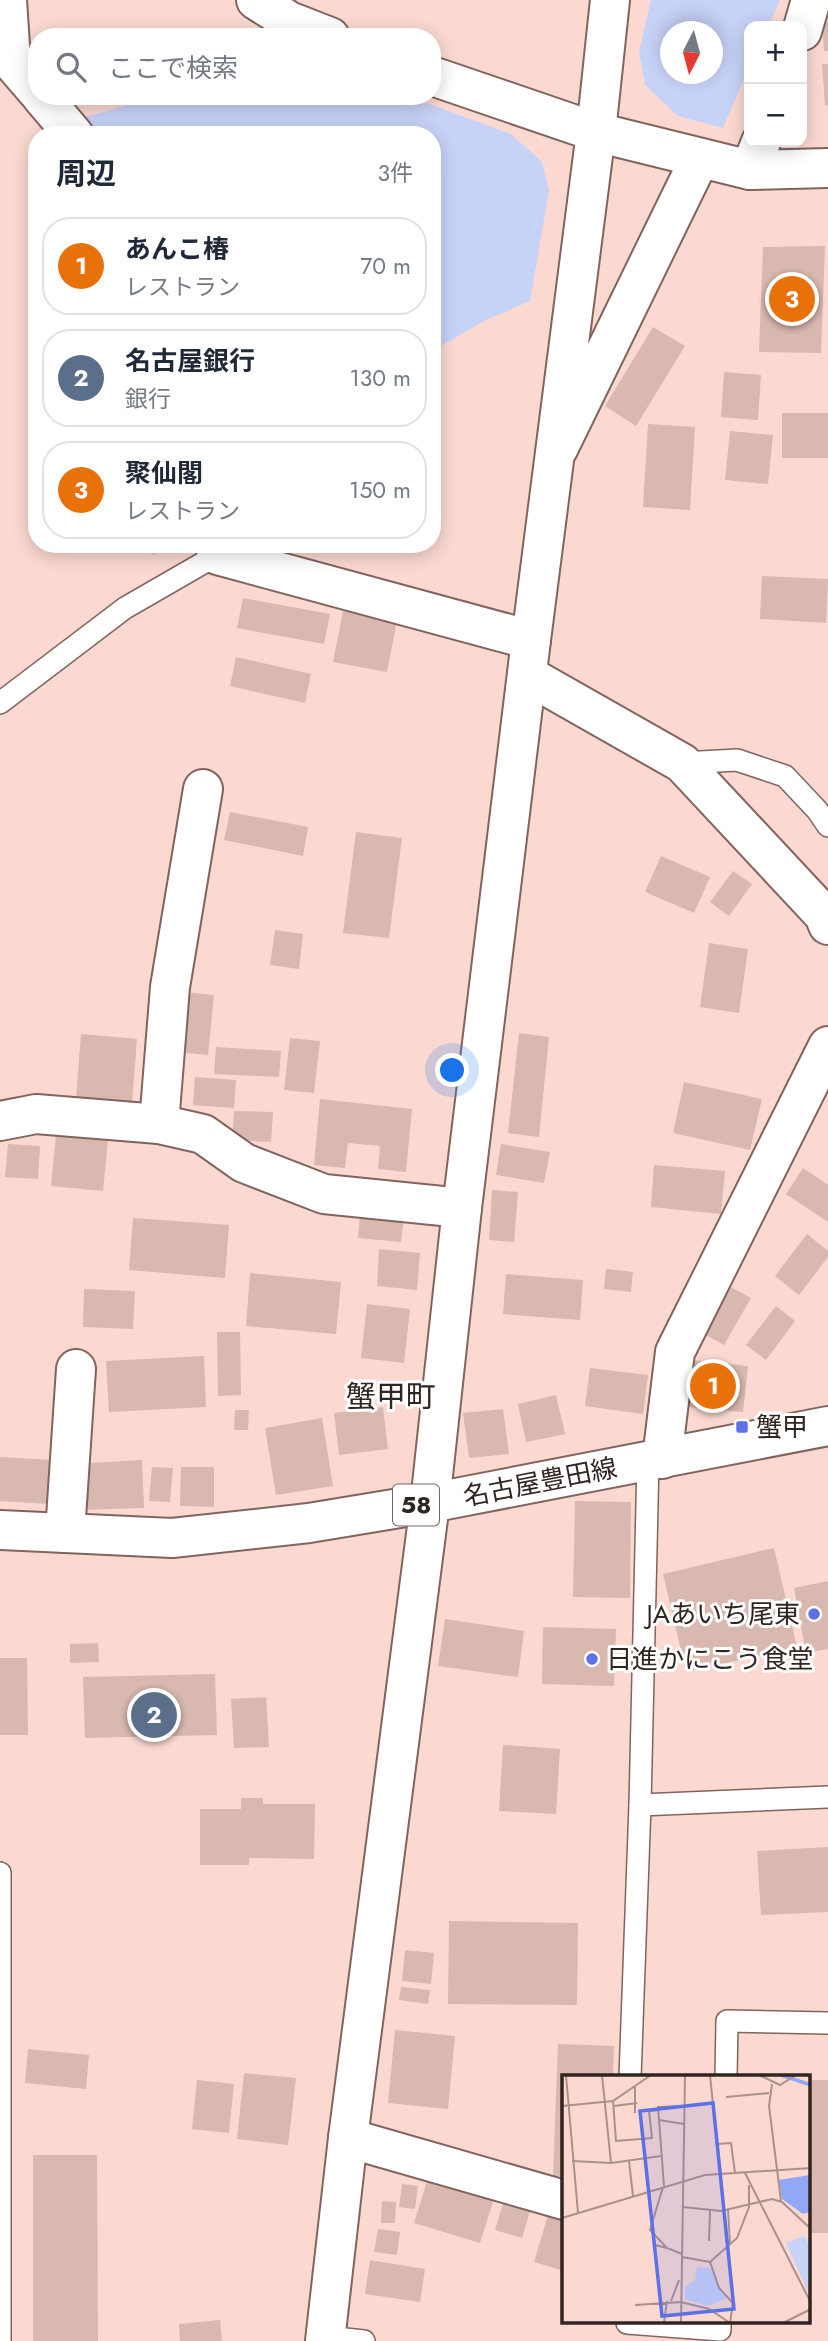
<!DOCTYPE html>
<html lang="ja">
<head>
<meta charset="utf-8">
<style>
	:root { --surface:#fff; --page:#f6f6f7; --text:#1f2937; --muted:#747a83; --line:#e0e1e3; --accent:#0b8043 }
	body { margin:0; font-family:Jost,"Noto Sans JP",sans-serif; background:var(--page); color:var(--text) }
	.controls { position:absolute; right:21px; top:21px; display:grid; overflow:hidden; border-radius:14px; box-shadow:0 4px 18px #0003 }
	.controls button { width:63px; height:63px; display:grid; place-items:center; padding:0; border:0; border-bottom:2px solid var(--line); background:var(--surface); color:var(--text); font:35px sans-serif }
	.compass { position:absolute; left:660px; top:21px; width:63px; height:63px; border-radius:50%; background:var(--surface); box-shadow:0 4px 18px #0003; rotate:186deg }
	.you { position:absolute; left:453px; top:1071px; width:24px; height:24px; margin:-18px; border:5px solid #fff; border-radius:50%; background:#1a73e8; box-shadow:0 0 0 10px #1a73e833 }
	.badge { display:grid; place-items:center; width:46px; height:46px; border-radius:50%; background:var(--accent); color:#fff; font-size:23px; font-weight:700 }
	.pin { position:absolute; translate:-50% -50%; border:4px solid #fff; box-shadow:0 2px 7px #0006 }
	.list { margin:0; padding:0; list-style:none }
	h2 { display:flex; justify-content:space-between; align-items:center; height:91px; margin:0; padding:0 28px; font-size:30px }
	h2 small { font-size:23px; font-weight:400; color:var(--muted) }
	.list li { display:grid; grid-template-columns:46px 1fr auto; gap:21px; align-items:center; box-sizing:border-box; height:98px; margin:0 14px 14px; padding:0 14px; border:2px solid var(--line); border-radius:28px }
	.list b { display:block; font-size:26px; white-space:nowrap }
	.list p { margin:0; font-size:23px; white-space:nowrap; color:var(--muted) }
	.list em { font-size:23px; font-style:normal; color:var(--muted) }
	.icon { flex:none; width:38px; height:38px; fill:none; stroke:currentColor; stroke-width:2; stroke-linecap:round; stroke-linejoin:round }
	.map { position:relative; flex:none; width:828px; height:2341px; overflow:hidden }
	.search { position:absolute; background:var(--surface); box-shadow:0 4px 18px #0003; left:28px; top:28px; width:413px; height:77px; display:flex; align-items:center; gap:18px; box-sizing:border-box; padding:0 24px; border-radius:28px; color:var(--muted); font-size:26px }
	.panel { position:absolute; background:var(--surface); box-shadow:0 4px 18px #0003; left:28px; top:126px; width:413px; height:427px; border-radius:28px }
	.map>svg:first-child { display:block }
	.green { fill:#c7d2f7; fill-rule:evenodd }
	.building { fill:#d8b8af }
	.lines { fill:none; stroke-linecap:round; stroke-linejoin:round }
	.service-casing { stroke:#81645d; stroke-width:24 }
	.minor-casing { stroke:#81645d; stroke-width:42 }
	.tertiary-casing { stroke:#81645d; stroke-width:42 }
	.primary-casing { stroke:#81645d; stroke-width:42 }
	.service { stroke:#fff; stroke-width:21 }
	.minor { stroke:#fff; stroke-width:38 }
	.tertiary { stroke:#fff; stroke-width:38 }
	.primary { stroke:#fff; stroke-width:38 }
	.poi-dot { fill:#5c70e7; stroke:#fff; stroke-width:2.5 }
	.labels { text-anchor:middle; stroke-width:6; stroke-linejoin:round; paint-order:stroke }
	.shield { fill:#fff; stroke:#6f6664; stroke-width:2 }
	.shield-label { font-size:24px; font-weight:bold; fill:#312522 }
	.poi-label { font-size:26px; fill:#312522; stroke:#fff; text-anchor:start }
	.street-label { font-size:26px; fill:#312522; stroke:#fff }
	.quarter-label { font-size:30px; fill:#312522; stroke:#fff }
	.inset-river { fill:none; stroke:#93a7f7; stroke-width:3.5 }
	.inset-road { fill:none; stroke:#aa918b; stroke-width:2 }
	.view { fill:#5c70e7; fill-opacity:0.15; stroke:#5c70e7; stroke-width:3.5 }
	.inset-edge { fill:none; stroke:#312522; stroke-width:3.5 }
</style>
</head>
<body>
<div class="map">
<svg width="828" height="2341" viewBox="0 0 828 2341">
	<rect width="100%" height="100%" fill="#fbd9d1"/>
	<g class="green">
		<path d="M651,0H780L768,26H749V67L723,128L678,116L645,85L639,52ZM670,32H712V74H670Z"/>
		<path d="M160,96H408L511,134L542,162L549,190L530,301L486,320L432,351V135H98L82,118Z"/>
	</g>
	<g class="building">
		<path d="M822,22H828V51H824Z"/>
		<path d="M822,64H828V105L825,106Z"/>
		<path d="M825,246L821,353L759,352L763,247Z"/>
		<path d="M653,327L685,346L636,426L605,406Z"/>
		<path d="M724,372L761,375L758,420L721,417Z"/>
		<rect x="782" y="413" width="46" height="45"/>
		<path d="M648,424L695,427L690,510L643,507Z"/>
		<path d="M730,431L773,435L768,484L725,480Z"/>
		<path d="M149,544H180L153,555Z"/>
		<path d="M762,576L828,579L826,623L760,619Z"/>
		<path d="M243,598L330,614L324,644L237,628Z"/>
		<path d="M343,611L397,621L387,672L333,662Z"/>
		<path d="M236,657L311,674L305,703L230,686Z"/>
		<path d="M230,812L308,827L303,856L224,840Z"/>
		<path d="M356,832L402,838L389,938L343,933Z"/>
		<path d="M661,856L710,877L694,913L645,892Z"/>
		<path d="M733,871L752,884L729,916L710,902Z"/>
		<path d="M275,930L303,934L299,969L270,965Z"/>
		<path d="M709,943L748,949L739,1013L700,1007Z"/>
		<path d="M182,992L214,995L208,1055L176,1052Z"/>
		<path d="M519,1033L549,1037L539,1137L508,1133Z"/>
		<path d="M81,1034L137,1039L132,1103L76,1099Z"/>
		<path d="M290,1038L320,1041L314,1093L284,1090Z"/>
		<path d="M216,1047L281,1051L279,1077L214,1074Z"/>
		<path d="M195,1077L236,1080L234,1108L193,1105Z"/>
		<path d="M684,1082L762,1099L750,1150L673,1133Z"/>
		<path d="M320,1099L412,1109L406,1172L378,1169L380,1146L348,1143L345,1168L314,1165Z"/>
		<path d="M234,1111L273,1112L271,1142L232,1140Z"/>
		<path d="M56,1135L108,1140L103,1191L51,1186Z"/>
		<path d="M8,1144L40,1146L38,1179L5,1177Z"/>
		<path d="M501,1144L550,1152L544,1183L496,1175Z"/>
		<path d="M654,1165L725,1171L721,1214L651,1207Z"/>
		<path d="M803,1168L828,1185V1222L786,1194Z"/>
		<path d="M492,1190L518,1192L514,1242L489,1240Z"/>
		<path d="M360,1213L404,1217L401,1242L358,1238Z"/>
		<path d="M133,1218L229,1225L225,1278L129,1270Z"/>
		<path d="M807,1234L828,1251V1257L799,1295L775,1276Z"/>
		<path d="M379,1249L420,1253L417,1290L377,1286Z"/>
		<path d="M606,1269L633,1272L631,1292L604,1289Z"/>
		<path d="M250,1273L341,1282L336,1334L246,1326Z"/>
		<path d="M506,1274L583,1280L580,1320L503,1314Z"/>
		<path d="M731,1287L751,1298L724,1345L704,1334Z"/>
		<path d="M84,1289L135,1291L133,1329L83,1327Z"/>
		<path d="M367,1304L410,1309L404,1363L361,1358Z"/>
		<path d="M776,1306L795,1321L766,1360L746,1345Z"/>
		<path d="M217,1332H240L241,1395L218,1396Z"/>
		<path d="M204,1356L206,1407L109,1412L106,1361Z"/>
		<path d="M683,1359L748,1366L743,1412L678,1406Z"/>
		<path d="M590,1368L648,1375L643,1414L585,1406Z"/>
		<path d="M556,1395L565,1434L526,1442L518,1404Z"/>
		<path d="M383,1407L388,1449L339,1455L334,1413Z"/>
		<path d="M503,1409L509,1454L469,1458L463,1413Z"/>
		<path d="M235,1410H249L248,1430H234Z"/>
		<path d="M322,1418L333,1486L276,1495L265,1428Z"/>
		<path d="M0,1457L52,1460L49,1504L0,1501Z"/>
		<path d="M142,1460L144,1508L75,1510L73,1464Z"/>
		<path d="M152,1467L173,1468L170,1502L149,1501Z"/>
		<path d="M181,1467H214V1507L180,1506Z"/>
		<path d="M575,1501L631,1502L630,1598L573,1597Z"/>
		<path d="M774,1548L797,1647L686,1672L663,1574Z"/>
		<path d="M828,1581V1649L806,1653L794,1588Z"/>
		<path d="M445,1619L524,1631L518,1677L438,1666Z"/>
		<path d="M543,1627L616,1629L614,1686L542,1684Z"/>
		<path d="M98,1643L99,1662L70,1663V1644Z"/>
		<path d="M0,1658H27L28,1735H0Z"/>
		<path d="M215,1674L217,1735L85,1738L83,1677Z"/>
		<path d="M266,1697L269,1747L234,1748L231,1699Z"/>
		<path d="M503,1745L560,1749L556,1814L499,1811Z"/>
		<path d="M241,1798H263V1804H315L314,1859L249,1858V1865H200V1809H241Z"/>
		<path d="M828,1847V1912L761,1915L757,1851Z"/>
		<path d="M449,1921L578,1923L577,2005L448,2004Z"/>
		<path d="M405,1950L434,1953L431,1984L402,1981Z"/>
		<path d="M401,1987L430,1990L428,2004L399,2000Z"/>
		<path d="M395,2030L455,2036L448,2109L388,2103Z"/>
		<path d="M558,2044L614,2046L613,2077H564V2176H553Z"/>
		<path d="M28,2049L89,2055L86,2089L25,2083Z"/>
		<path d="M244,2073L296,2078L288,2145L237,2139Z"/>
		<path d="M197,2080L234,2084L229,2133L192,2129Z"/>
		<rect x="809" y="2080" width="19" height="153"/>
		<path d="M33,2155H97L98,2341H33Z"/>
		<path d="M429,2175L495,2195L480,2243L414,2223Z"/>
		<path d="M402,2184L418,2186L415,2209L399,2207Z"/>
		<path d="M504,2200L531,2208L522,2238L495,2230Z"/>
		<path d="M382,2201L396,2202L395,2223H381Z"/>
		<path d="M549,2212L564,2216V2271L534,2262Z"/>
		<path d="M378,2229L400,2232L397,2255L374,2252Z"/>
		<path d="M370,2260L425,2269L420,2302L365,2294Z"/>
		<path d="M220,2320L222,2341H180L179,2324Z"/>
	</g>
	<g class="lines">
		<defs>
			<g id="service">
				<path d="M0,703L125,608L217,555"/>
				<path d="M682,763L737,760L785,776L817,810L828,826"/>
				<path d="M640,1805L828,1797"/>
				<path d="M0,1873V2341"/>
				<path d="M630,2077L640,1805L648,1461"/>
				<path d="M726,2077L727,2021L828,2023"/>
				<path d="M627,2323L720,2330V2322"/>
				<path d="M326,2337L364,2341"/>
			</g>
			<g id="minor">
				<path d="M7,0L11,61L37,91"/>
				<path d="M802,31L811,0"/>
				<path d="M41,96L74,135"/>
				<path d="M750,170L761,142"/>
				<path d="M558,449L700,158"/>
				<path d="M215,544L217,555L531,640"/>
				<path d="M527,675L682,763L824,915L828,925"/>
				<path d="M0,1121L36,1114L159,1124L203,1134L244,1163L324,1194L462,1208"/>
				<path d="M159,1124L170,987L203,789"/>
				<path d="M662,1459L675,1352L828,1046"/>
				<path d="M65,1533L76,1369"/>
				<path d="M348,2138L564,2200"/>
			</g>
			<g id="tertiary">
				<path d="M256,0L289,21L330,37"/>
				<path d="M432,76L596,132L750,170L828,168"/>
				<path d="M325,2341L348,2138L430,1503L462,1208L531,640L596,132L610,0"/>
			</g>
			<path id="primary" d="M0,1530L172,1538L309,1523L430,1503L828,1426"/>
		</defs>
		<use href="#service" class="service-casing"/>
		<use href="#minor" class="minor-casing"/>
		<use href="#tertiary" class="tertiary-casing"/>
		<use href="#primary" class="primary-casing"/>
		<use href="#service" class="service"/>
		<use href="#minor" class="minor"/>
		<use href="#tertiary" class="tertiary"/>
		<use href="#primary" class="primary"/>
	</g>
	<g class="poi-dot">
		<rect x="735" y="1420" width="14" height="14" rx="3.5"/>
		<circle cx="814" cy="1614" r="7"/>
		<circle cx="592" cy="1659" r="7"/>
	</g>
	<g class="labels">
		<rect class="shield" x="393" y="1484.5" width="46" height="41" rx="5"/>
		<g class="shield-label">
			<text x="416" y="1513">58</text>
		</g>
		<g class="poi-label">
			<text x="756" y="1436">蟹甲</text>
			<text x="800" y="1623" text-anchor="end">JAあいち尾東</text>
			<text x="606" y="1668">日進かにこう食堂</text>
		</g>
		<g class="street-label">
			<text transform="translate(540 1482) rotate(-11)" y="9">名古屋豊田線</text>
		</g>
		<g class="quarter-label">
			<text x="391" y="1407">蟹甲町</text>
		</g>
	</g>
	<g transform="translate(562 2075)">
		<rect width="248" height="248" fill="#fbd9d1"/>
		<path d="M242,161L248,171V221L224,168ZM135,192L148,193L164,224L145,231L123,224V212L133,205Z" fill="#c7d2f7"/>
		<path d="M247,100L248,137L241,139L220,124L217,105Z" fill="#93a7f7"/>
		<path class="inset-river" d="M219,0L249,10"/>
		<path class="inset-road" d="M4,0L16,138M148,0L155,69L169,68L173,98M197,0L218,10L234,0M210,9L207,31L219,126M73,12V38M164,22L207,18M51,26L54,66L90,63L87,36L96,35M0,31L51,26L89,0M52,31L75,28M97,45L122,49M10,86L49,88L40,0M67,86L71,121M49,88L99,81M183,98L249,228M102,111L96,32L122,31M101,112L88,155L105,173L120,179M121,132L159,136L210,124L220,127L249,154M166,134L168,169M0,143L143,100L249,93M91,161L93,170L105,173M147,166L148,136M120,182L148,187L157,213L171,228L168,248M148,187L175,163L187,132V110M109,226L117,205M73,230L119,227L147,234L168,248M102,248L105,226M119,248L123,0M221,248L249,234"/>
		<path class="view" d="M151,28L172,234L100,241L78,36Z"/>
		<rect width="248" height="248" class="inset-edge"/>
	</g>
</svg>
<div class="controls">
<button>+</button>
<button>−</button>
</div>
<svg class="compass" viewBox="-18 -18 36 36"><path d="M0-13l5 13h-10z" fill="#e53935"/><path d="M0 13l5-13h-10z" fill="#747a83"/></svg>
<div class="you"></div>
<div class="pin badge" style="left:713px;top:1386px;background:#e8710a">1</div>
<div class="pin badge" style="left:154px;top:1715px;background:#5c6f8a">2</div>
<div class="pin badge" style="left:792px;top:299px;background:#e8710a">3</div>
<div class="search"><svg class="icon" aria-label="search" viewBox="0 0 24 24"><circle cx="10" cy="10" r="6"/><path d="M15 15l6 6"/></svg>ここで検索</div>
<section class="panel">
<h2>周辺<small>3件</small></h2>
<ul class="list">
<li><span class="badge" style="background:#e8710a">1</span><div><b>あんこ椿</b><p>レストラン</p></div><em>70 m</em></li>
<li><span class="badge" style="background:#5c6f8a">2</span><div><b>名古屋銀行</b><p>銀行</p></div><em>130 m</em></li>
<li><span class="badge" style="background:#e8710a">3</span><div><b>聚仙閣</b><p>レストラン</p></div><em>150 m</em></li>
</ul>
</section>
</div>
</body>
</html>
